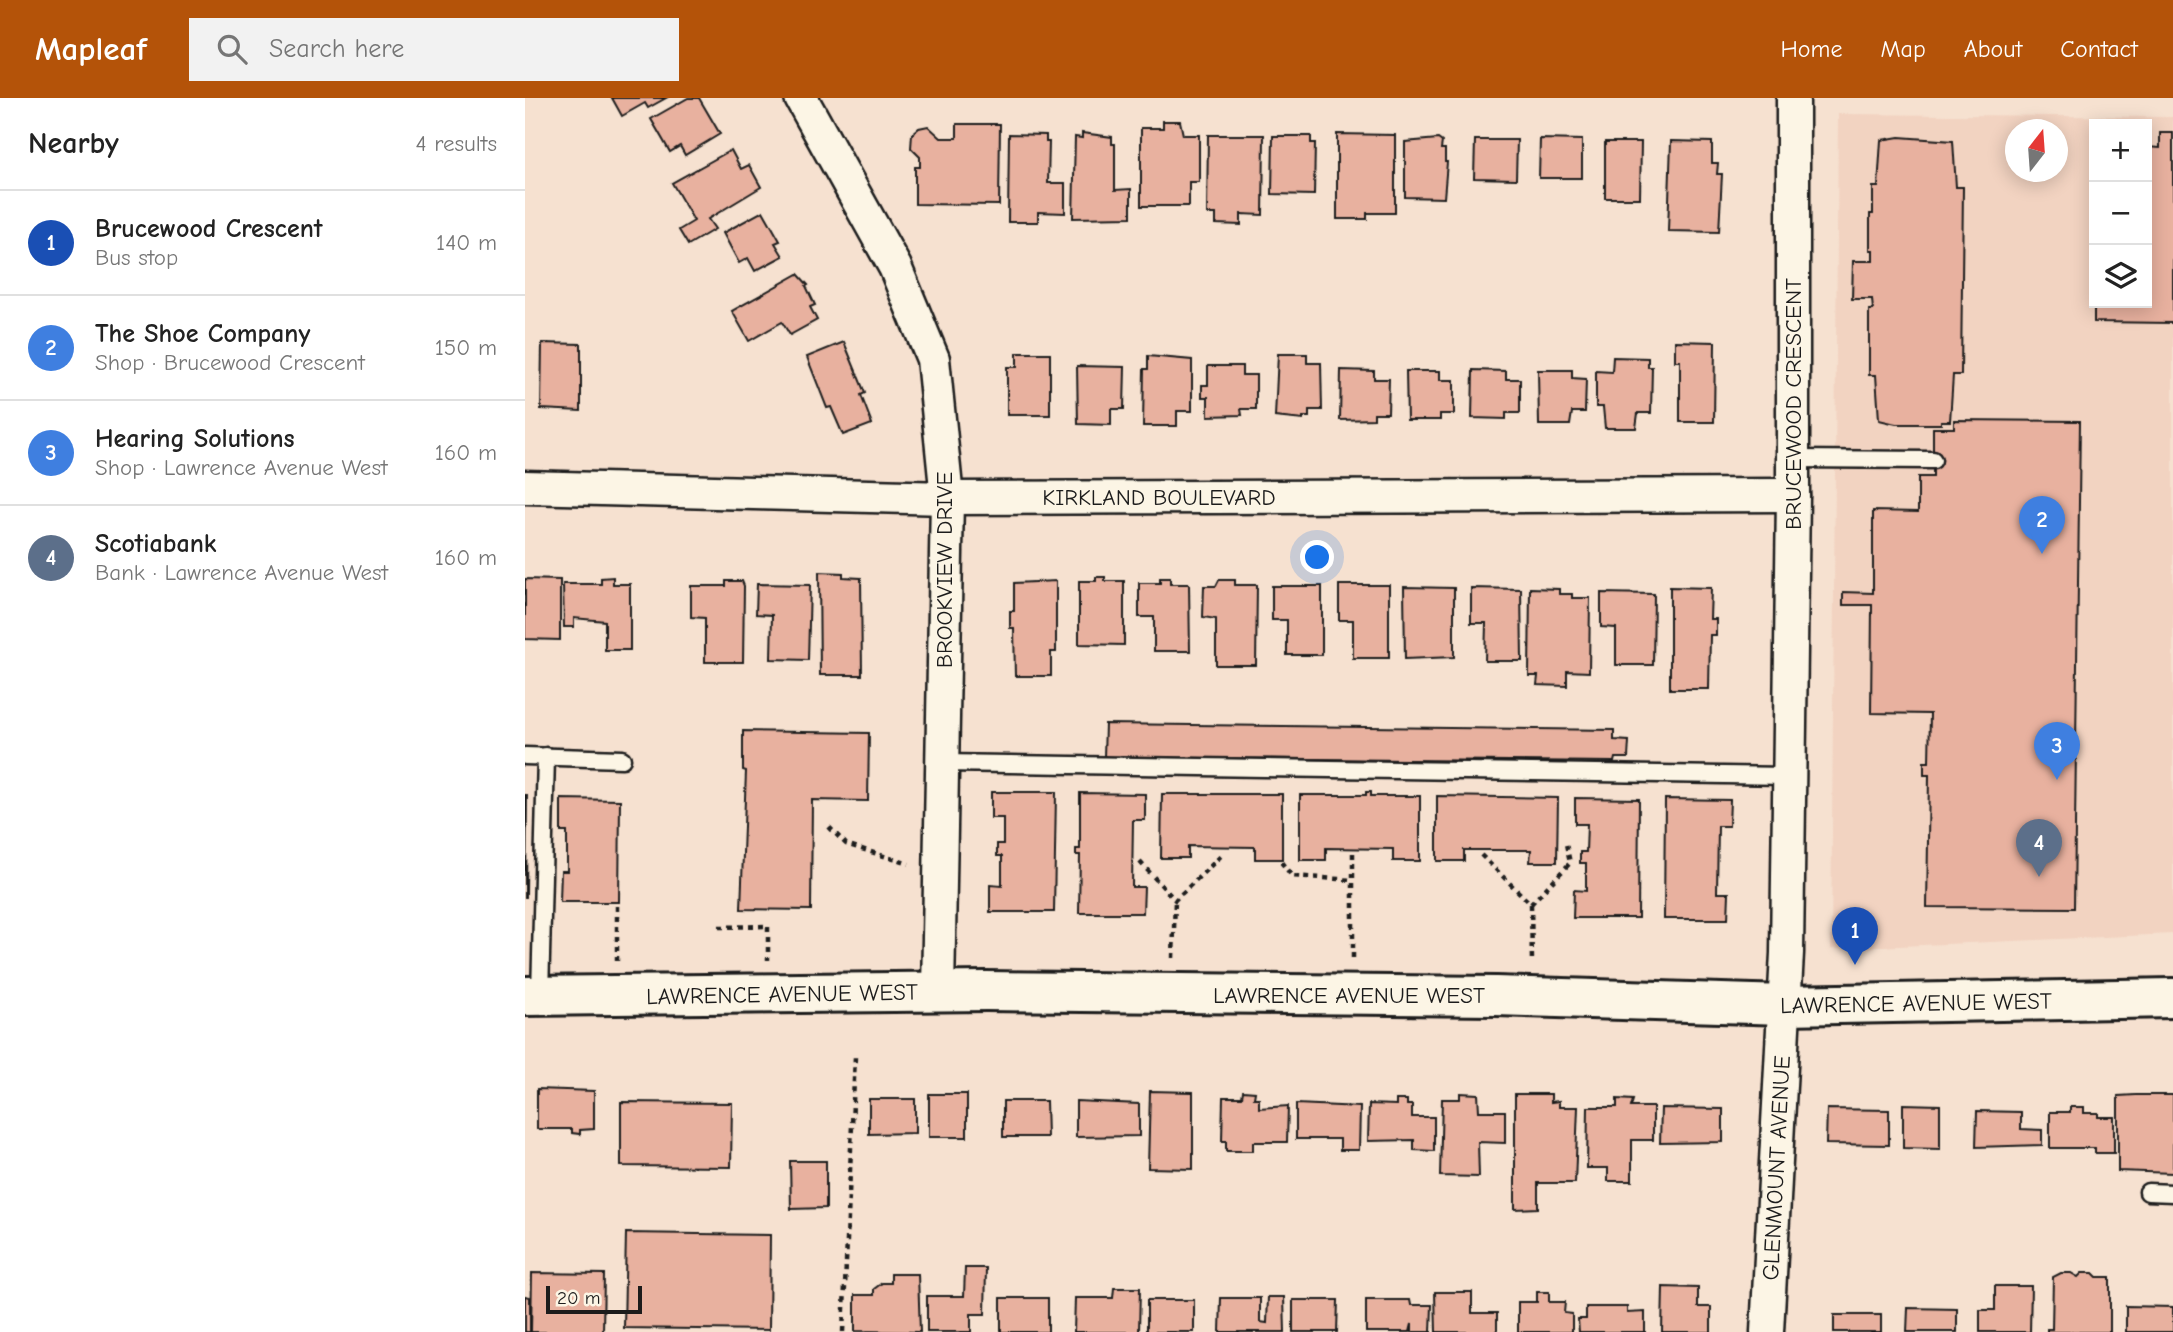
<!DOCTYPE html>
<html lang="en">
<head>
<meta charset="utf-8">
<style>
	:root { --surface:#fff; --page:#f2f2f2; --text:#222; --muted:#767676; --line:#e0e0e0; --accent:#b45309 }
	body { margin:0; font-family:"Comic Neue",sans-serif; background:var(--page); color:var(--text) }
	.controls { position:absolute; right:21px; top:21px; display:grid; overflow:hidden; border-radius:0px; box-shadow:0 4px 18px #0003 }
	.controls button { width:63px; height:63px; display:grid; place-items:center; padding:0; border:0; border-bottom:2px solid var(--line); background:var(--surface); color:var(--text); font:35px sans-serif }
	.compass { position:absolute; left:1480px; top:21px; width:63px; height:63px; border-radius:50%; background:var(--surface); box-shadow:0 4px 18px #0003; rotate:17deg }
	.scale { position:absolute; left:21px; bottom:18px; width:96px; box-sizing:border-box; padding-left:7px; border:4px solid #1c1c1c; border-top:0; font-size:19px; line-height:24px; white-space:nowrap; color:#1c1c1c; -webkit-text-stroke:5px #fcf5e5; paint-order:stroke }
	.you { position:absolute; left:793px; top:460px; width:24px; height:24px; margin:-18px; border:5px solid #fff; border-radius:50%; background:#1a73e8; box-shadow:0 0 0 10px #1a73e833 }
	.badge { display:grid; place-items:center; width:46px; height:46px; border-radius:50%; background:var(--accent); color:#fff; font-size:23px; font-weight:700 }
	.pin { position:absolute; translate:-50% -58px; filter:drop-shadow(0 2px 4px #0008) }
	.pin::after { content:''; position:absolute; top:37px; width:24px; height:21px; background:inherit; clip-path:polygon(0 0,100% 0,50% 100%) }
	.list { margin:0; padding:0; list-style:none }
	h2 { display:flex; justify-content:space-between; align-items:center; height:91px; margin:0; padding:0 28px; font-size:30px }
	h2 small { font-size:23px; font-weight:400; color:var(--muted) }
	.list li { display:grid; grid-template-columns:46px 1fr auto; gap:21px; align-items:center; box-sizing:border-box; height:105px; padding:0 28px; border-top:2px solid var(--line) }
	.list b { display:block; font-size:26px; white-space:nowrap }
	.list p { margin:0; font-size:23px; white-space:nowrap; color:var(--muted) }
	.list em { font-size:23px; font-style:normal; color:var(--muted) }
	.icon { flex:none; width:38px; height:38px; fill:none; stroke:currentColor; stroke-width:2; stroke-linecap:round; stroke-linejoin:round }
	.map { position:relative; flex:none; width:1648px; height:1234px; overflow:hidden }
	header { display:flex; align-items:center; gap:42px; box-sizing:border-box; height:98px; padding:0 35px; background:var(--accent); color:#fff }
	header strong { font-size:33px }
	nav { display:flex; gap:38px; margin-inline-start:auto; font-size:24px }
	.search { width:490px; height:63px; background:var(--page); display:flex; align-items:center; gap:18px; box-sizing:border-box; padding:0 24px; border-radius:0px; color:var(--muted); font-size:26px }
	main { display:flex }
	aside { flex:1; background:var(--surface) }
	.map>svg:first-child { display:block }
	.built { fill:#f2d3c1; fill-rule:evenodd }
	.building { fill:#e8b19f; stroke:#1c1c1c; stroke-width:2 }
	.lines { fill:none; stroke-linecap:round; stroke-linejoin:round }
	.lane-casing { stroke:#1c1c1c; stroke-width:21 }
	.street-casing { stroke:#1c1c1c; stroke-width:37 }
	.secondary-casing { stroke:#1c1c1c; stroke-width:44 }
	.path { stroke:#1c1c1c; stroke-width:4.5; stroke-dasharray:5 5; stroke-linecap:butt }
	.lane { stroke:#fcf5e5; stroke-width:16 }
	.street { stroke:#fcf5e5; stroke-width:32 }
	.secondary { stroke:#fcf5e5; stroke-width:38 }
	.labels { text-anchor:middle; stroke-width:7; stroke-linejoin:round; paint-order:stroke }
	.street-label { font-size:23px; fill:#1c1c1c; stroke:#fcf5e5 }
</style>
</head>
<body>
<header>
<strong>Mapleaf</strong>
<div class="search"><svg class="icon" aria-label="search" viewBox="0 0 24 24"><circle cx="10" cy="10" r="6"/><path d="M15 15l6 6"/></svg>Search here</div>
<nav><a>Home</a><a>Map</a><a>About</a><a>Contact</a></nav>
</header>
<main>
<aside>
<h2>Nearby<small>4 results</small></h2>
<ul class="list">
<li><span class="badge" style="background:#1a4fb4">1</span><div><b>Brucewood Crescent</b><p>Bus stop</p></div><em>140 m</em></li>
<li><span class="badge" style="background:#3f7fe0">2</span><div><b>The Shoe Company</b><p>Shop · Brucewood Crescent</p></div><em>150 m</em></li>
<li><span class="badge" style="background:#3f7fe0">3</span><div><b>Hearing Solutions</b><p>Shop · Lawrence Avenue West</p></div><em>160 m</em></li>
<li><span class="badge" style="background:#5c6f8a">4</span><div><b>Scotiabank</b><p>Bank · Lawrence Avenue West</p></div><em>160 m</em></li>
</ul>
</aside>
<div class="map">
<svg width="1648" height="1234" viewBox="0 0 1648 1234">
	<rect width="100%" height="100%" fill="#f6e1d0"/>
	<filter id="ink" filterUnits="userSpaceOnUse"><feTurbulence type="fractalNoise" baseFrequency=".0143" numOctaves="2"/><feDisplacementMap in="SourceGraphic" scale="14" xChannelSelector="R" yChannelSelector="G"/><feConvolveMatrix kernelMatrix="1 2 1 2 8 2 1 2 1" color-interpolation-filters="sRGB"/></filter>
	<g filter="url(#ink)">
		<path class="built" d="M1313,16L1648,19V836L1306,851ZM1569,26H1622V205H1569ZM1490,32H1532V74H1490Z"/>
		<g class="building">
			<path d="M87,0H141L123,10L120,5L97,18Z"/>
			<path d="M163,0H174L195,36L160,57L155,48L145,54L126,21Z"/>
			<path d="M638,23H655L658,37H674V84H664V108H616V30H638Z"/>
			<path d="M432,26H475L474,107L390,106V69H395V59L386,50L387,36L394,30L403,28L416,40H432Z"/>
			<path d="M557,35L587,39V46H590V92L606,91V119L548,120L550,39L557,40Z"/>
			<path d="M1635,35H1648V225L1569,224V205H1622V49L1635,50Z"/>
			<path d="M484,36L521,37V44H524L523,85H540V115L513,114V124H483Z"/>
			<path d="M812,36L870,37V115H842V121H812Z"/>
			<path d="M683,37H739L738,117L716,116V127L691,126V116H682Z"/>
			<path d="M748,38H786V45H790L789,97L747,96Z"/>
			<path d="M1374,39L1428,43L1431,89H1438L1436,277H1428L1425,323H1416V326H1371L1354,322L1351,277H1344V212H1348L1347,201H1327L1328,163H1348V152H1345V116H1348V89H1353L1356,42Z"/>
			<path d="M913,41L917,44L916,51H920V64H922L919,100L880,99V44Z"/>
			<path d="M1015,41L1057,42V80H1014Z"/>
			<path d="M950,42H992L991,81L949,80Z"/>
			<path d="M1146,43L1187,44V65H1193L1192,76H1197L1194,134L1143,133Z"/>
			<path d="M1080,44H1116L1115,100H1080Z"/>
			<path d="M206,52L216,71L224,67L236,89L183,121L190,131L163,147L154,132L169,123L147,85Z"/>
			<path d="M238,113L255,143L250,145L258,158L230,173L223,160L214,165L198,135Z"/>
			<path d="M273,176L283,187L281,188L290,207L285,209L292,222L265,237L257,224L224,243L207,213Z"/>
			<path d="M1150,243L1190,244L1189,324H1155V263H1150Z"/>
			<path d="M319,244L340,295L336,297L347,326L318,337L306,309L302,310L282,259Z"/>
			<path d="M17,245L56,246V313L16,311Z"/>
			<path d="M492,255H525V317H482V269H492Z"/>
			<path d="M753,256H782V265H796L797,312H784V319H778V322L750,319Z"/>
			<path d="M623,258L667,262V313H652V328H618L619,271H623Z"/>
			<path d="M1088,259L1123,260V269H1127L1126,315H1113L1111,330H1080L1078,309H1071V273L1087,274Z"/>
			<path d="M552,268L600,269L599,311H586V327L553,326Z"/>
			<path d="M683,268H717V277H731V311H716L717,317L683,318V299H677V287H683Z"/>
			<path d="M816,272L849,273V281H864L863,315H849V321L815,322Z"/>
			<path d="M948,272L981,273V281H995V315H981V321L947,320Z"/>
			<path d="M1013,272H1047V280L1061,281L1060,314H1047L1045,327H1014Z"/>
			<path d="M881,273H915V282H929V316H915V322H882Z"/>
			<path d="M1429,322L1555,323L1549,810L1402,809L1404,677H1399V664H1404L1405,616L1346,615L1347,507H1318V494L1348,495V413L1393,414V379H1408V330H1429Z"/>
			<path d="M294,474L318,475V479L336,480L337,577H295Z"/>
			<path d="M88,479V486H105V552H80V523L49,520V529H39L38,486H76V480Z"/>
			<path d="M571,479H580V483H599V547L554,546V483H571Z"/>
			<path d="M635,480H645V486H664L665,553H629V519H614V485H635Z"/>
			<path d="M0,481L35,482V542L0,541Z"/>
			<path d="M694,482H710V487H732L731,567H691V521L678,519L679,488H691Z"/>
			<path d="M201,483H217L219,488L218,564H180V520L166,519V488H201Z"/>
			<path d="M531,483V554H526V578H490L489,530H485V513H489V485Z"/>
			<path d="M232,486L285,487L283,562L246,561L247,517L231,516Z"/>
			<path d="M814,487H864V560H828V522H814Z"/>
			<path d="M747,488H797V557H762V522H747Z"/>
			<path d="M879,489L929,490V559L880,561Z"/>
			<path d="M1145,489L1186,490L1185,521H1191V537H1185L1184,591H1145Z"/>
			<path d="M946,490L996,491L997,563H960L961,525H946Z"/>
			<path d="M1005,490L1034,491V496H1047V500H1065L1064,574L1042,573V588L1012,587L1013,578H1004Z"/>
			<path d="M1076,495L1129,496L1128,567H1091V530L1076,529Z"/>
			<path d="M580,626L1089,632V642L1104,643L1103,660H1090L1089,664L579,659Z"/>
			<path d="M218,633L344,635L343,703L287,702L286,812L216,811L221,673L218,672Z"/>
			<path d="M466,694H531L529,814H465V787L477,788V758H472V746H478V720H466Z"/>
			<path d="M841,694H846V698H895V763H868V751L801,750V762H775V697H841Z"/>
			<path d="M555,695L620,696V722H608L607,789H619L618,815H554L555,757H551V751H555Z"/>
			<path d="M637,696H757V761H730V749L663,748V760H636Z"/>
			<path d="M0,697H2L1,799H0Z"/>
			<path d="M912,698L1033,700L1032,764H1005L1006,752H939V763H912Z"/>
			<path d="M1050,700L1114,701L1113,820H1048L1049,792L1061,793V765H1055V754H1061L1062,726H1050Z"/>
			<path d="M36,701L95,702L94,804H35L36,773H42V734H36Z"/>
			<path d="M1140,701L1205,702L1204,728H1193L1192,795H1204L1203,821H1139Z"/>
			<path d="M12,991L69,993V1031L55,1032V1036L47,1035V1031H12Z"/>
			<path d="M625,993L668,994V1071L623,1070Z"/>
			<path d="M718,993L730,994L729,1000H734V1010L763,1008L762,1044H728V1053H701V1043H697L698,999H717Z"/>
			<path d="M935,995L953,996L954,1013H980V1045L953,1044L954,1079L915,1078L917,1001H935Z"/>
			<rect x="404" y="996" width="38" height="43"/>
			<path d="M990,996H1026V1004L1034,1003V1009H1053L1050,1085H1013V1110L990,1111Z"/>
			<path d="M1611,997H1648V1075L1593,1073V998Z"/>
			<path d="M344,1001H390V1035L344,1036Z"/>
			<path d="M1092,1001L1108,1002L1106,1009H1128V1042H1107V1083H1083V1070H1062L1063,1009H1092Z"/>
			<path d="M871,1002H882V1007H887V1019H909V1053L889,1052V1042L843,1043L844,1006L871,1007Z"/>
			<path d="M478,1003H521L522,1039H478Z"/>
			<path d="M551,1003L614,1006V1038L551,1039Z"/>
			<path d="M96,1004L207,1005L206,1069L96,1068Z"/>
			<path d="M771,1006L835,1009L834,1052H815V1041H771Z"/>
			<path d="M1378,1006L1415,1007V1051L1378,1050Z"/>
			<path d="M1545,1009H1559V1015H1573V1019H1589V1055H1570V1050H1525V1014H1545Z"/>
			<path d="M1136,1010L1198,1011V1044L1135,1045Z"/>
			<path d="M1302,1011L1364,1012V1047L1301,1046Z"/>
			<path d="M1452,1013L1496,1014V1031L1517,1032V1047L1451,1049Z"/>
			<path d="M265,1063H301V1110L266,1111Z"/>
			<path d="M101,1135L245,1137L244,1232L99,1230Z"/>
			<path d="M440,1170H461L460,1216H446V1234H402V1198H439Z"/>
			<path d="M7,1175L79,1176L78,1234H6Z"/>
			<path d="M1536,1175H1546L1553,1179L1557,1175H1568L1572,1179H1585V1234H1522V1231H1527L1528,1179Z"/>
			<path d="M366,1176H393L395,1234L330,1233V1197H349V1191L357,1185H366Z"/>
			<path d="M1470,1188H1506L1505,1234H1455V1212H1470Z"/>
			<path d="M1138,1189L1173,1190V1209H1186V1234H1137Z"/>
			<path d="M589,1190H615L614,1234H549L550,1200H588Z"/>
			<path d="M910,1194H947V1215H972V1234H911Z"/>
			<path d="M1012,1194H1024V1204H1040L1039,1215L1047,1216V1234H993V1204H1012Z"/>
			<path d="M0,1198L5,1199V1234H0Z"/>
			<path d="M743,1199H759L760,1234H695L696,1200H735V1224L742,1225Z"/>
			<rect x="476" y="1200" width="47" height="34"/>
			<rect x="622" y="1202" width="47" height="32"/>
			<path d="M768,1202H813L812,1234H768Z"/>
			<path d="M841,1202H885L886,1207H907L906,1234H887V1226L885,1234H841Z"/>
			<path d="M1601,1208L1648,1209V1234H1601Z"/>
			<path d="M1061,1209H1102V1215L1120,1214V1234H1054L1053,1221H1061Z"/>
			<path d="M1383,1210L1432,1211V1234H1382Z"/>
			<rect x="1309" y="1217" width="47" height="17"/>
		</g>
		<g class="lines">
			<defs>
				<g id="lane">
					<path d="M1268,361L1408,362"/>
					<path d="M0,658L97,661"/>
					<path d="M417,665L1263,678"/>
					<path d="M15,897L21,658"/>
					<path d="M1623,1094L1648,1095"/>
				</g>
				<g id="street">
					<path d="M276,0L370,169L408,261L422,400L413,894"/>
					<path d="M0,389L422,400L1268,397"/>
					<path d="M1242,1234L1262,855L1268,397V0"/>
				</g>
				<path id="secondary" d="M0,898L461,893L971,898L1260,907L1648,900"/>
			</defs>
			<use href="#lane" class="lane-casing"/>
			<use href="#street" class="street-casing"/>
			<use href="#secondary" class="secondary-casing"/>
			<g class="path">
				<path d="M304,729L321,746L384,766"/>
				<path d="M828,755V863"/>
				<path d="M956,757L1006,806L1007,864"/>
				<path d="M615,764L650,802L699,755"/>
				<path d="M756,764L767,778L828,782"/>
				<path d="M1006,806L1045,765L1041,746"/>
				<path d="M194,829L243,828V862"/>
				<path d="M648,860L650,802"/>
				<path d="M92,863V808"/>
				<path d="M318,1234L330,958"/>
			</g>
			<use href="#lane" class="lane"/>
			<use href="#street" class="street"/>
			<use href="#secondary" class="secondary"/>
		</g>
	</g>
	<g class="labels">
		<g class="street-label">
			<text transform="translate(1268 306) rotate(-90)" y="8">BRUCEWOOD CRESCENT</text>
			<text x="634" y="407">KIRKLAND BOULEVARD</text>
			<text transform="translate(419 472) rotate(-90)" y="8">BROOKVIEW DRIVE</text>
			<text transform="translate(257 896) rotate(-1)" y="8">LAWRENCE AVENUE WEST</text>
			<text x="824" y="905">LAWRENCE AVENUE WEST</text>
			<text transform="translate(1391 905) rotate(-1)" y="8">LAWRENCE AVENUE WEST</text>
			<text transform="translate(1251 1070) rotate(-87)" y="8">GLENMOUNT AVENUE</text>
		</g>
	</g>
</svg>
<div class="controls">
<button>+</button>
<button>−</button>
<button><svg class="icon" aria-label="layers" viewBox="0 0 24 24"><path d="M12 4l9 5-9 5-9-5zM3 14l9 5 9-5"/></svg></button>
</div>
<svg class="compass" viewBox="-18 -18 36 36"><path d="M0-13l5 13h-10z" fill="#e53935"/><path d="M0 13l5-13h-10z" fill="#767676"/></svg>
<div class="scale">20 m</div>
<div class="you"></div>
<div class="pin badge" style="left:1330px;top:867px;background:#1a4fb4">1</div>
<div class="pin badge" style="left:1517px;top:456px;background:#3f7fe0">2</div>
<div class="pin badge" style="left:1532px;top:682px;background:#3f7fe0">3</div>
<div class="pin badge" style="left:1514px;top:779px;background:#5c6f8a">4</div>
</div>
</main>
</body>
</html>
